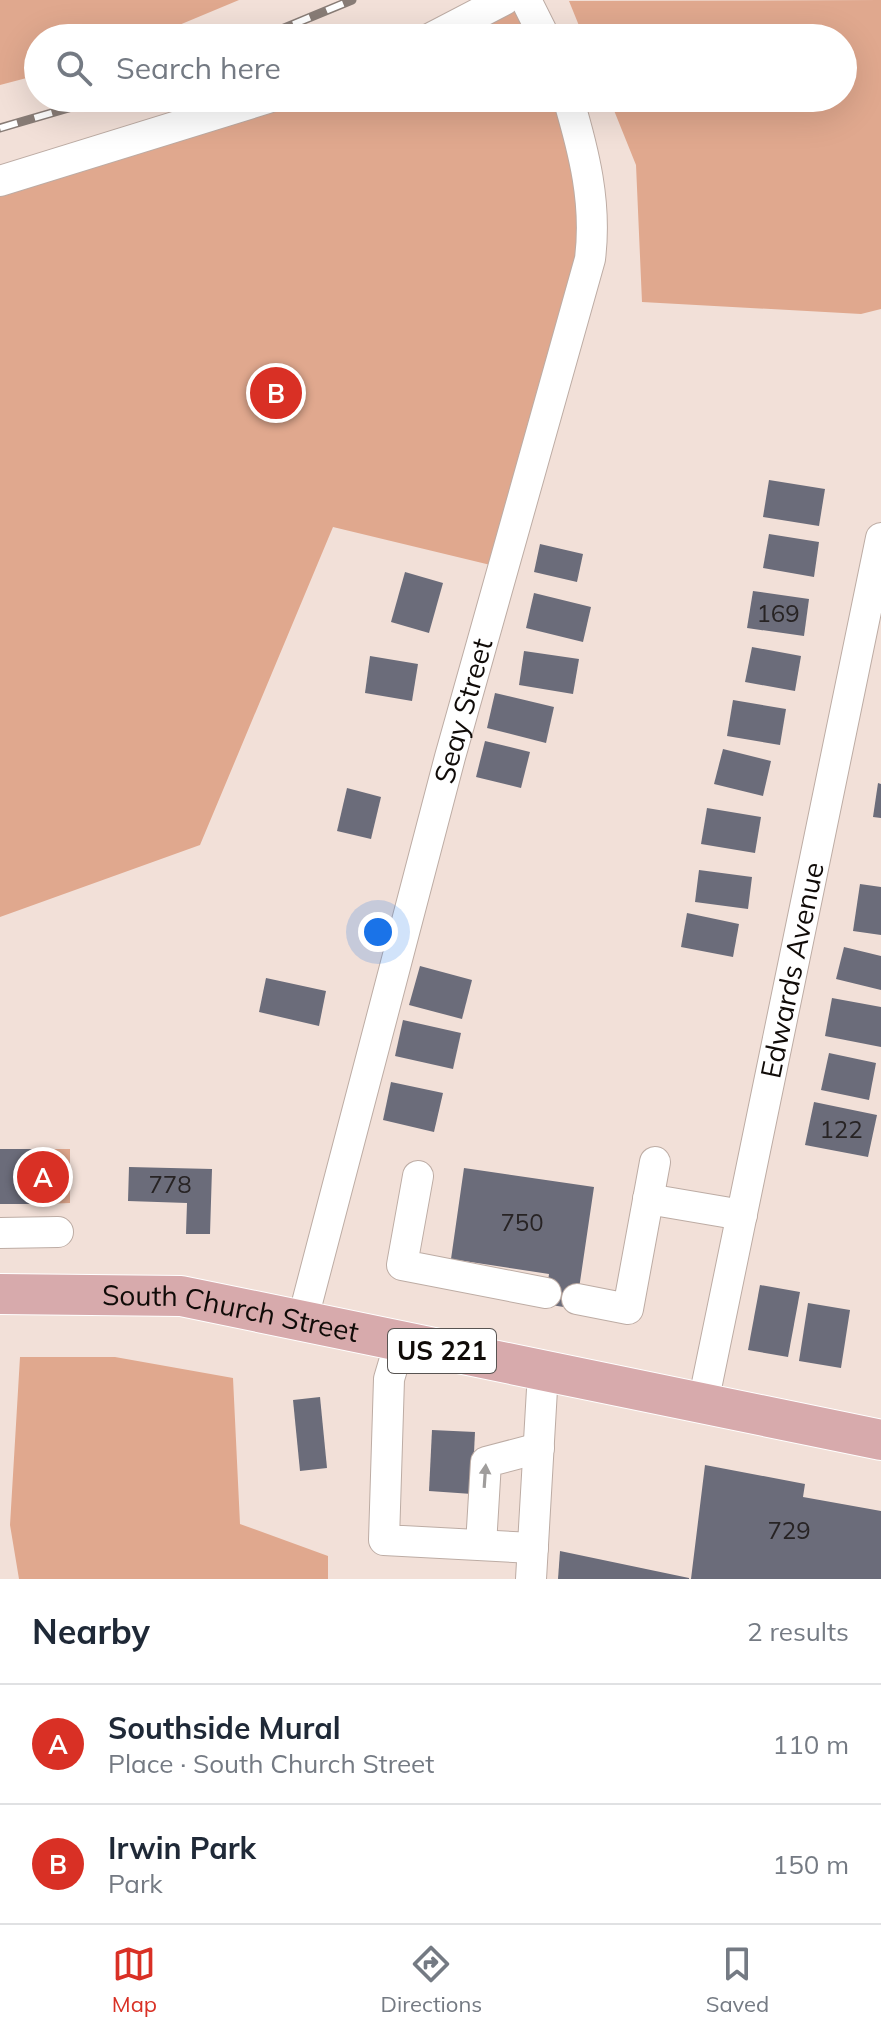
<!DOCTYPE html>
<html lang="en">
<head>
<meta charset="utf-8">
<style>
	:root { --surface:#fff; --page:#f6f6f7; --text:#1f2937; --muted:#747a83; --line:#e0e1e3; --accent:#d93025 }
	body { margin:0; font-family:Mulish,sans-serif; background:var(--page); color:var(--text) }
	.you { position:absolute; left:378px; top:932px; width:28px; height:28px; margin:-20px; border:6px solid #fff; border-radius:50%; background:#1a73e8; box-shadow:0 0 0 12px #1a73e833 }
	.badge { display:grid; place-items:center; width:52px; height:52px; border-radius:50%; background:var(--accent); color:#fff; font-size:26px; font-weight:700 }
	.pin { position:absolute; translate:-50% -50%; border:4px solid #fff; box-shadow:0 2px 8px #0006 }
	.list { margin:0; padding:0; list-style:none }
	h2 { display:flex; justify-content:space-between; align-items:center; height:104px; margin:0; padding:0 32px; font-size:34px }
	h2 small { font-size:26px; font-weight:400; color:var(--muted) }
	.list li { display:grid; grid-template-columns:52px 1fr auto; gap:24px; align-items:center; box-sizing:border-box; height:120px; padding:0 32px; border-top:2px solid var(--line) }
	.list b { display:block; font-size:30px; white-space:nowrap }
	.list p { margin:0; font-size:26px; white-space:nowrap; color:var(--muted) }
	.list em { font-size:26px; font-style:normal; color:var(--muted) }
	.icon { flex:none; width:44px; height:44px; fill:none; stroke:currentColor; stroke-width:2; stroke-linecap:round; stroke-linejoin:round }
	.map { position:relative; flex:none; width:881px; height:1579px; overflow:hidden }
	.search { position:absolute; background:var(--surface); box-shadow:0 8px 32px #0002; left:24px; right:24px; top:24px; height:88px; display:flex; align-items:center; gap:20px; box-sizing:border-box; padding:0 28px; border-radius:44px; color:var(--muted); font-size:30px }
	.sheet { height:344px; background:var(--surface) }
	nav { display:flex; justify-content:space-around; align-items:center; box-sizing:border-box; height:112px; border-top:2px solid var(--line); background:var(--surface); font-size:22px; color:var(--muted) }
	nav a { display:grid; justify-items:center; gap:4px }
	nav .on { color:var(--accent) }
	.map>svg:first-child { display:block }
	.green { fill:#e0a88e }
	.building { fill:#6b6c7a }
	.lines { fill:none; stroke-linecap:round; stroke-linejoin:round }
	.minor-casing { stroke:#bdaca4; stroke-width:32 }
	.major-casing { stroke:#fff; stroke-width:42 }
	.minor { stroke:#fff; stroke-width:30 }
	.major { stroke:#d7aaac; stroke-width:40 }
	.rail-casing { stroke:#887c76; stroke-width:9 }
	.rail { stroke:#fff; stroke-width:6; stroke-dasharray:18; stroke-linecap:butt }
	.oneway { fill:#9f9d9c }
	.labels { text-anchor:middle; stroke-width:6; stroke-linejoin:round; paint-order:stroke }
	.number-label { font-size:24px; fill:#272324 }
	.shield { fill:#fff; stroke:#585452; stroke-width:2 }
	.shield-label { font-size:26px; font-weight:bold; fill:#100b08 }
	.street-label { font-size:28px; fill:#100b08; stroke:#fff }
</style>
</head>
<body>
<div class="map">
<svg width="881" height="1579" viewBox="0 0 881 1579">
	<rect width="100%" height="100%" fill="#f2e0d8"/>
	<g class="green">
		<path d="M0,0H239L148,38H38V75L0,85Z"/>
		<path d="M504,0L545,38H431Z"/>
		<path d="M881,0V309L861,314L642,302L636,165L609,98H843V38H584L569,1Z"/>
		<path d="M268,98H568L593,212L503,568L333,527L200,845L0,917V181Z"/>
		<path d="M42,1149H70V1203L43,1204Z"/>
		<path d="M20,1357H115L233,1378L240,1524L328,1556V1579H19L10,1525Z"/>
	</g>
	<g class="building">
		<path d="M769,480L825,489L819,526L763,517Z"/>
		<path d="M769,534L819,542L814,577L763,568Z"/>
		<path d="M540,544L583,554L577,582L534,572Z"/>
		<path d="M405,572L443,583L429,633L391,622Z"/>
		<path d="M753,591L809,599L804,636L747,628Z"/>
		<path d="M534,593L591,607L583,642L526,628Z"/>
		<path d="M752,647L801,656L795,691L745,682Z"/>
		<path d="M524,651L579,659L573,694L519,685Z"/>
		<path d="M370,656L418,664L412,701L365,693Z"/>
		<path d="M495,693L554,707L546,743L487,728Z"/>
		<path d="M733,700L786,709L780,745L727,736Z"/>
		<path d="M485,741L530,752L521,788L476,777Z"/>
		<path d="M723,749L771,761L763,796L714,784Z"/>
		<path d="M878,783L881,784V818L873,817Z"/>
		<path d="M347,788L381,797L371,839L337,831Z"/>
		<path d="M707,808L761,817L755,853L701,844Z"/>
		<path d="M699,870L752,877L748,909L695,902Z"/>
		<path d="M860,884L881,887V935L853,931Z"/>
		<path d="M687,913L739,924L733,957L681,947Z"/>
		<path d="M844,947L881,956V990L836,979Z"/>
		<path d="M420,966L472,980L462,1019L409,1005Z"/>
		<path d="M266,978L326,991L319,1026L259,1012Z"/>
		<path d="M832,998L881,1007V1047L825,1036Z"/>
		<path d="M403,1020L461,1033L453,1069L395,1056Z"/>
		<path d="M829,1053L876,1063L869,1100L821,1090Z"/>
		<path d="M391,1082L443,1093L434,1132L383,1120Z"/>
		<path d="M814,1102L877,1115L868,1157L805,1145Z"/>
		<path d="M0,1149H42L43,1204H0Z"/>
		<path d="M129,1167L212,1169L210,1234H186L187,1203L128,1201Z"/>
		<path d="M464,1168L594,1187L576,1309L545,1304L549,1274L451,1259Z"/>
		<path d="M760,1285L800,1292L788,1357L748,1350Z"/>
		<path d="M808,1303L850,1310L841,1368L799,1361Z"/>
		<path d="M320,1397L327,1468L300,1471L293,1400Z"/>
		<path d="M432,1430L475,1432L472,1494L429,1491Z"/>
		<path d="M705,1465L805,1484L803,1497L881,1511V1579H691Z"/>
		<path d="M560,1551L689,1578V1579H558Z"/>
	</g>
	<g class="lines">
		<defs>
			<g id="minor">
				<path d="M526,0L545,38"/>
				<path d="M431,38L504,0"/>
				<path d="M0,181L268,98"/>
				<path d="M418,1176L402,1265L546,1293"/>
				<path d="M648,1199L742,1215"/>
				<path d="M0,1233L58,1232"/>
				<path d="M577,1299L628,1309L655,1162"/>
				<path id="s1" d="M302,1322L450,757L590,259C597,203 584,152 568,98"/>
				<path d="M400,1342L389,1379L384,1540L533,1548"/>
				<path id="s2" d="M703,1403L881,538"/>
				<path d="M481,1545L486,1462L539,1448"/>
				<path d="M531,1579L543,1372"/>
			</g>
			<g id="major">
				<path id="s3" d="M0,1294L181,1296L881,1440"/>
			</g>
		</defs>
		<use href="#minor" class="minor-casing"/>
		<use href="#major" class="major-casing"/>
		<use href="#minor" class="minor"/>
		<use href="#major" class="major"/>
		<defs>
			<g id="rail">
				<path d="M260,38L352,0"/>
				<path d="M0,128L103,98"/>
			</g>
		</defs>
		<use href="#rail" class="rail-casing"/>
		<use href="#rail" class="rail"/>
	</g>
	<defs><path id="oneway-solid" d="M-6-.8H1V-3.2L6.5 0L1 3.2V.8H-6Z" transform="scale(2)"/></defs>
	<use class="oneway" href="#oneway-solid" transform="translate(485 1476) rotate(-86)"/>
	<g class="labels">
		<g class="number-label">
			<text x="778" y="622">169</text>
			<text x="841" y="1138">122</text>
			<text x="170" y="1193">778</text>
			<text x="522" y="1231">750</text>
			<text x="789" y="1539">729</text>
		</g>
		<rect class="shield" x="388" y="1329" width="108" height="44" rx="6"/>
		<g class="shield-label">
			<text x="442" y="1360">US 221</text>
		</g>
		<g class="street-label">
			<text dy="10" stroke="none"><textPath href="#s1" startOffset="632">Seay Street</textPath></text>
			<text dy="10" stroke="none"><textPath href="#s2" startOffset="442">Edwards Avenue</textPath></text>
			<text dy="10" stroke="none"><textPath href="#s3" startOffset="232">South Church Street</textPath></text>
		</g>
	</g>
</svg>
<div class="you"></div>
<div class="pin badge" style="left:43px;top:1177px">A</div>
<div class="pin badge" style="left:276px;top:393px">B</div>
<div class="search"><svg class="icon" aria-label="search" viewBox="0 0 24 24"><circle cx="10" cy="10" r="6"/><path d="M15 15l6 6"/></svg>Search here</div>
</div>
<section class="sheet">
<h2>Nearby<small>2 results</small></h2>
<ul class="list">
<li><span class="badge">A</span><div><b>Southside Mural</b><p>Place · South Church Street</p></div><em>110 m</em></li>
<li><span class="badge">B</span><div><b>Irwin Park</b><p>Park</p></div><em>150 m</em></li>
</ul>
</section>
<nav>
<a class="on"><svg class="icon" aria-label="map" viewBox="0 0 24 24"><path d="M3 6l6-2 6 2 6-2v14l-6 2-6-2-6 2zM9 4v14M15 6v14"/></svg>Map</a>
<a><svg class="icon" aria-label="directions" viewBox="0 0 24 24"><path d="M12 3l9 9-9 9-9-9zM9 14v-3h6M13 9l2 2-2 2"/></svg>Directions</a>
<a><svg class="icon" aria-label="saved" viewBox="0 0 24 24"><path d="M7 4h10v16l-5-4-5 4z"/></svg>Saved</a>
</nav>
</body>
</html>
